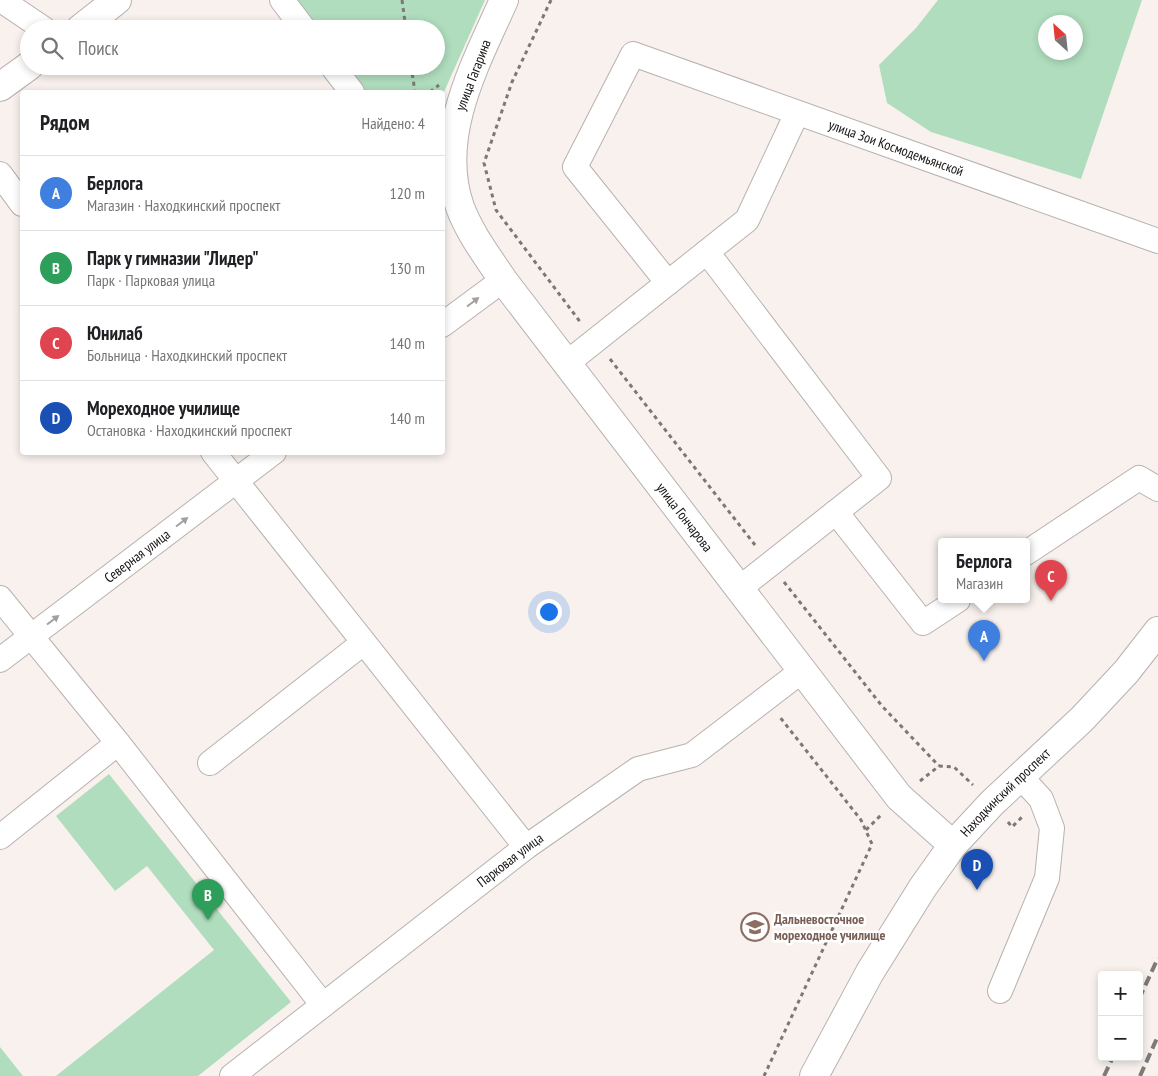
<!DOCTYPE html>
<html lang="ru">
<head>
<meta charset="utf-8">
<style>
	:root { --surface:#fff; --page:#f6f6f6; --text:#202124; --muted:#757577; --line:#e0e0e0; --accent:#ac4426 }
	body { margin:0; font-family:"PT Sans Narrow",sans-serif; background:var(--page); color:var(--text) }
	.controls { position:absolute; right:15px; bottom:15px; display:grid; overflow:hidden; border-radius:5px; box-shadow:0 2px 8px #0003 }
	.controls button { width:45px; height:45px; display:grid; place-items:center; padding:0; border:0; border-bottom:1px solid var(--line); background:var(--surface); color:var(--text); font:25px sans-serif }
	.compass { position:absolute; left:1038px; top:15px; width:45px; height:45px; border-radius:50%; background:var(--surface); box-shadow:0 2px 8px #0003; rotate:333deg }
	.you { position:absolute; left:548px; top:611px; width:18px; height:18px; margin:-12px; border:4px solid #fff; border-radius:50%; background:#1a73e8; box-shadow:0 0 0 8px #1a73e833 }
	.badge { display:grid; place-items:center; width:32px; height:32px; border-radius:50%; background:var(--accent); color:#fff; font-size:16px; font-weight:700 }
	.pin { position:absolute; translate:-50% -41px; filter:drop-shadow(0 1px 2px #0008) }
	.pin::after { content:''; position:absolute; top:26px; width:18px; height:15px; background:inherit; clip-path:polygon(0 0,100% 0,50% 100%) }
	.popup { position:absolute; left:938px; top:538px; width:92px; height:65px; box-sizing:border-box; display:grid; place-content:center; border-radius:5px; background:var(--surface); filter:drop-shadow(0 1px 4px #0005); font-size:16px; white-space:nowrap; color:var(--muted) }
	.popup b { font-size:19px; color:var(--text) }
	.popup::after { content:''; position:absolute; left:50%; top:100%; margin-left:-10px; border:10px solid transparent; border-top-color:var(--surface) }
	.list { margin:0; padding:0; list-style:none }
	h2 { display:flex; justify-content:space-between; align-items:center; height:65px; margin:0; padding:0 20px; font-size:21px }
	h2 small { font-size:16px; font-weight:400; color:var(--muted) }
	.list li { display:grid; grid-template-columns:32px 1fr auto; gap:15px; align-items:center; box-sizing:border-box; height:75px; padding:0 20px; border-top:1px solid var(--line) }
	.list b { display:block; font-size:19px; white-space:nowrap }
	.list p { margin:0; font-size:16px; white-space:nowrap; color:var(--muted) }
	.list em { font-size:16px; font-style:normal; color:var(--muted) }
	.icon { flex:none; width:28px; height:28px; fill:none; stroke:currentColor; stroke-width:2; stroke-linecap:round; stroke-linejoin:round }
	.map { position:relative; flex:none; width:1158px; height:1076px; overflow:hidden }
	.search { position:absolute; background:var(--surface); box-shadow:0 2px 8px #0003; left:20px; top:20px; width:425px; height:55px; display:flex; align-items:center; gap:12px; box-sizing:border-box; padding:0 18px; border-radius:28px; color:var(--muted); font-size:19px }
	.panel { position:absolute; background:var(--surface); box-shadow:0 2px 8px #0003; left:20px; top:90px; width:425px; height:365px; border-radius:5px }
	.map>svg:first-child { display:block }
	.green { fill:#afddbd; fill-rule:evenodd }
	.lines { fill:none; stroke-linecap:round; stroke-linejoin:round }
	.minor-casing { stroke:#b8b1ae; stroke-width:26 }
	.major-casing { stroke:#b8b1ae; stroke-width:30 }
	.path { stroke:#7c7876; stroke-width:3; stroke-dasharray:4 4; stroke-linecap:butt }
	.minor { stroke:#fff; stroke-width:24 }
	.major { stroke:#fff; stroke-width:28 }
	.rail { stroke:#7e7a77; stroke-width:4; stroke-dasharray:10 5; stroke-linecap:butt }
	.oneway { fill:#a1a09f }
	.labels { text-anchor:middle; stroke-width:5; stroke-linejoin:round; paint-order:stroke }
	.street-label { font-size:14px; fill:#131110; stroke:#fff }
	.education-label { font-size:14px; font-weight:bold; fill:#785e54; stroke:#fff; text-anchor:start }
</style>
</head>
<body>
<div class="map">
<svg width="1158" height="1076" viewBox="0 0 1158 1076">
	<rect width="100%" height="100%" fill="#f8f1ed"/>
	<g class="green">
		<path d="M295,0H485L443,94L366,92L346,66H436V29H316Z"/>
		<path d="M938,0H1142L1081,179L931,132L887,103L879,65L916,28ZM1046,22H1076V52H1046Z"/>
		<path d="M109,774L291,1002L198,1076H56L214,950L147,866L115,891L56,816Z"/>
		<path d="M0,1047L23,1076H0Z"/>
	</g>
	<g class="lines">
		<defs>
			<g id="minor">
				<path d="M1,0L44,29"/>
				<path d="M282,0L304,29"/>
				<path d="M332,66L352,92"/>
				<path d="M0,174L22,204"/>
				<path d="M707,252L879,478L740,588"/>
				<path id="s1" d="M668,283L575,167L633,54L1158,241"/>
				<path d="M442,325L503,280"/>
				<path d="M567,363L747,220L797,113"/>
				<path d="M213,452L526,847"/>
				<path d="M836,512L923,623L958,600"/>
				<path d="M1026,553L1139,478L1158,489"/>
				<path d="M0,598L118,743L323,1005"/>
				<path id="s2" d="M0,660L274,452"/>
				<path d="M210,763L363,643"/>
				<path d="M0,837L118,743"/>
				<path d="M1000,991L1047,878L1052,828L1041,799L1020,776"/>
				<path id="s3" d="M232,1076L526,847L638,769L692,755L803,670"/>
			</g>
			<g id="major">
				<path id="s4" d="M504,0C476,63 435,136 460,207C470,234 488,257 503,280L899,797L953,845"/>
				<path d="M80,29L117,0"/>
				<path d="M0,87L29,66"/>
				<path id="s5" d="M814,1076L870,972L923,887L953,845L992,803L1082,719L1126,672L1158,631"/>
			</g>
		</defs>
		<use href="#minor" class="minor-casing"/>
		<use href="#major" class="major-casing"/>
		<g class="path">
			<path d="M402,0L406,29"/>
			<path d="M551,0L512,82L484,163L496,210L581,323"/>
			<path d="M411,66L415,92"/>
			<path d="M430,92L439,85"/>
			<path d="M610,359L755,545"/>
			<path d="M784,582L882,706L939,766"/>
			<path d="M920,781L939,766L954,767L973,785"/>
			<path d="M1008,822L1012,827L1023,816"/>
			<path d="M866,830L881,815"/>
			<path d="M764,1076L872,844L861,820L779,716"/>
		</g>
		<use href="#minor" class="minor"/>
		<use href="#major" class="major"/>
		<g class="rail">
			<path d="M1139,999L1158,958"/>
			<path d="M1104,1076L1113,1057"/>
			<path d="M1140,1076L1158,1036"/>
		</g>
	</g>
	<defs><path id="oneway-solid" d="M-6-.8H1V-3.2L6.5 0L1 3.2V.8H-6Z" transform="scale(1.25)"/></defs>
	<g class="oneway">
		<use href="#oneway-solid" transform="translate(473 302) rotate(-37)"/>
		<use href="#oneway-solid" transform="translate(182 522) rotate(-37)"/>
		<use href="#oneway-solid" transform="translate(53 620) rotate(-37)"/>
	</g>
	<defs>
		<symbol id="university-ring" viewBox="-11 -11 22 22"><circle r="9.5" fill="#fff" stroke="#8d6e63" stroke-width="1.5"/><path d="M0-5L7-2L0 1L-7-2ZM-4 1L0 2.5L4 1V4Q0 6-4 4Z" fill="#8d6e63"/></symbol>
	</defs>
	<g fill-rule="evenodd">
		<use href="#university-ring" x="739" y="911" width="32" height="32"/>
	</g>
	<g class="labels">
		<g class="street-label">
			<text transform="translate(473 75) rotate(-69)" y="5">улица Гагарина</text>
			<text dy="5" stroke="none"><textPath href="#s1" startOffset="555">улица Зои Космодемьянской</textPath></text>
			<text dy="5" stroke="none"><textPath href="#s4" startOffset="601">улица Гончарова</textPath></text>
			<text dy="5" stroke="none"><textPath href="#s2" startOffset="172">Северная улица</textPath></text>
			<text dy="5" stroke="none"><textPath href="#s5" startOffset="344">Находкинский проспект</textPath></text>
			<text dy="5" stroke="none"><textPath href="#s3" startOffset="352">Парковая улица</textPath></text>
		</g>
		<g class="education-label">
			<text x="774" y="924">Дальневосточное<tspan x="774" dy="16">мореходное училище</tspan></text>
		</g>
	</g>
</svg>
<div class="controls">
<button>+</button>
<button>−</button>
</div>
<svg class="compass" viewBox="-18 -18 36 36"><path d="M0-13l5 13h-10z" fill="#e53935"/><path d="M0 13l5-13h-10z" fill="#757577"/></svg>
<div class="you"></div>
<div class="pin badge" style="left:984px;top:661px;background:#3f7fe0">A</div>
<div class="popup"><b>Берлога</b>Магазин</div>
<div class="pin badge" style="left:208px;top:920px;background:#2e9e5b">B</div>
<div class="pin badge" style="left:1051px;top:601px;background:#e0444e">C</div>
<div class="pin badge" style="left:977px;top:890px;background:#1a4fb4">D</div>
<div class="search"><svg class="icon" aria-label="search" viewBox="0 0 24 24"><circle cx="10" cy="10" r="6"/><path d="M15 15l6 6"/></svg>Поиск</div>
<section class="panel">
<h2>Рядом<small>Найдено: 4</small></h2>
<ul class="list">
<li><span class="badge" style="background:#3f7fe0">A</span><div><b>Берлога</b><p>Магазин · Находкинский проспект</p></div><em>120 m</em></li>
<li><span class="badge" style="background:#2e9e5b">B</span><div><b>Парк у гимназии &quot;Лидер&quot;</b><p>Парк · Парковая улица</p></div><em>130 m</em></li>
<li><span class="badge" style="background:#e0444e">C</span><div><b>Юнилаб</b><p>Больница · Находкинский проспект</p></div><em>140 m</em></li>
<li><span class="badge" style="background:#1a4fb4">D</span><div><b>Мореходное училище</b><p>Остановка · Находкинский проспект</p></div><em>140 m</em></li>
</ul>
</section>
</div>
</body>
</html>
